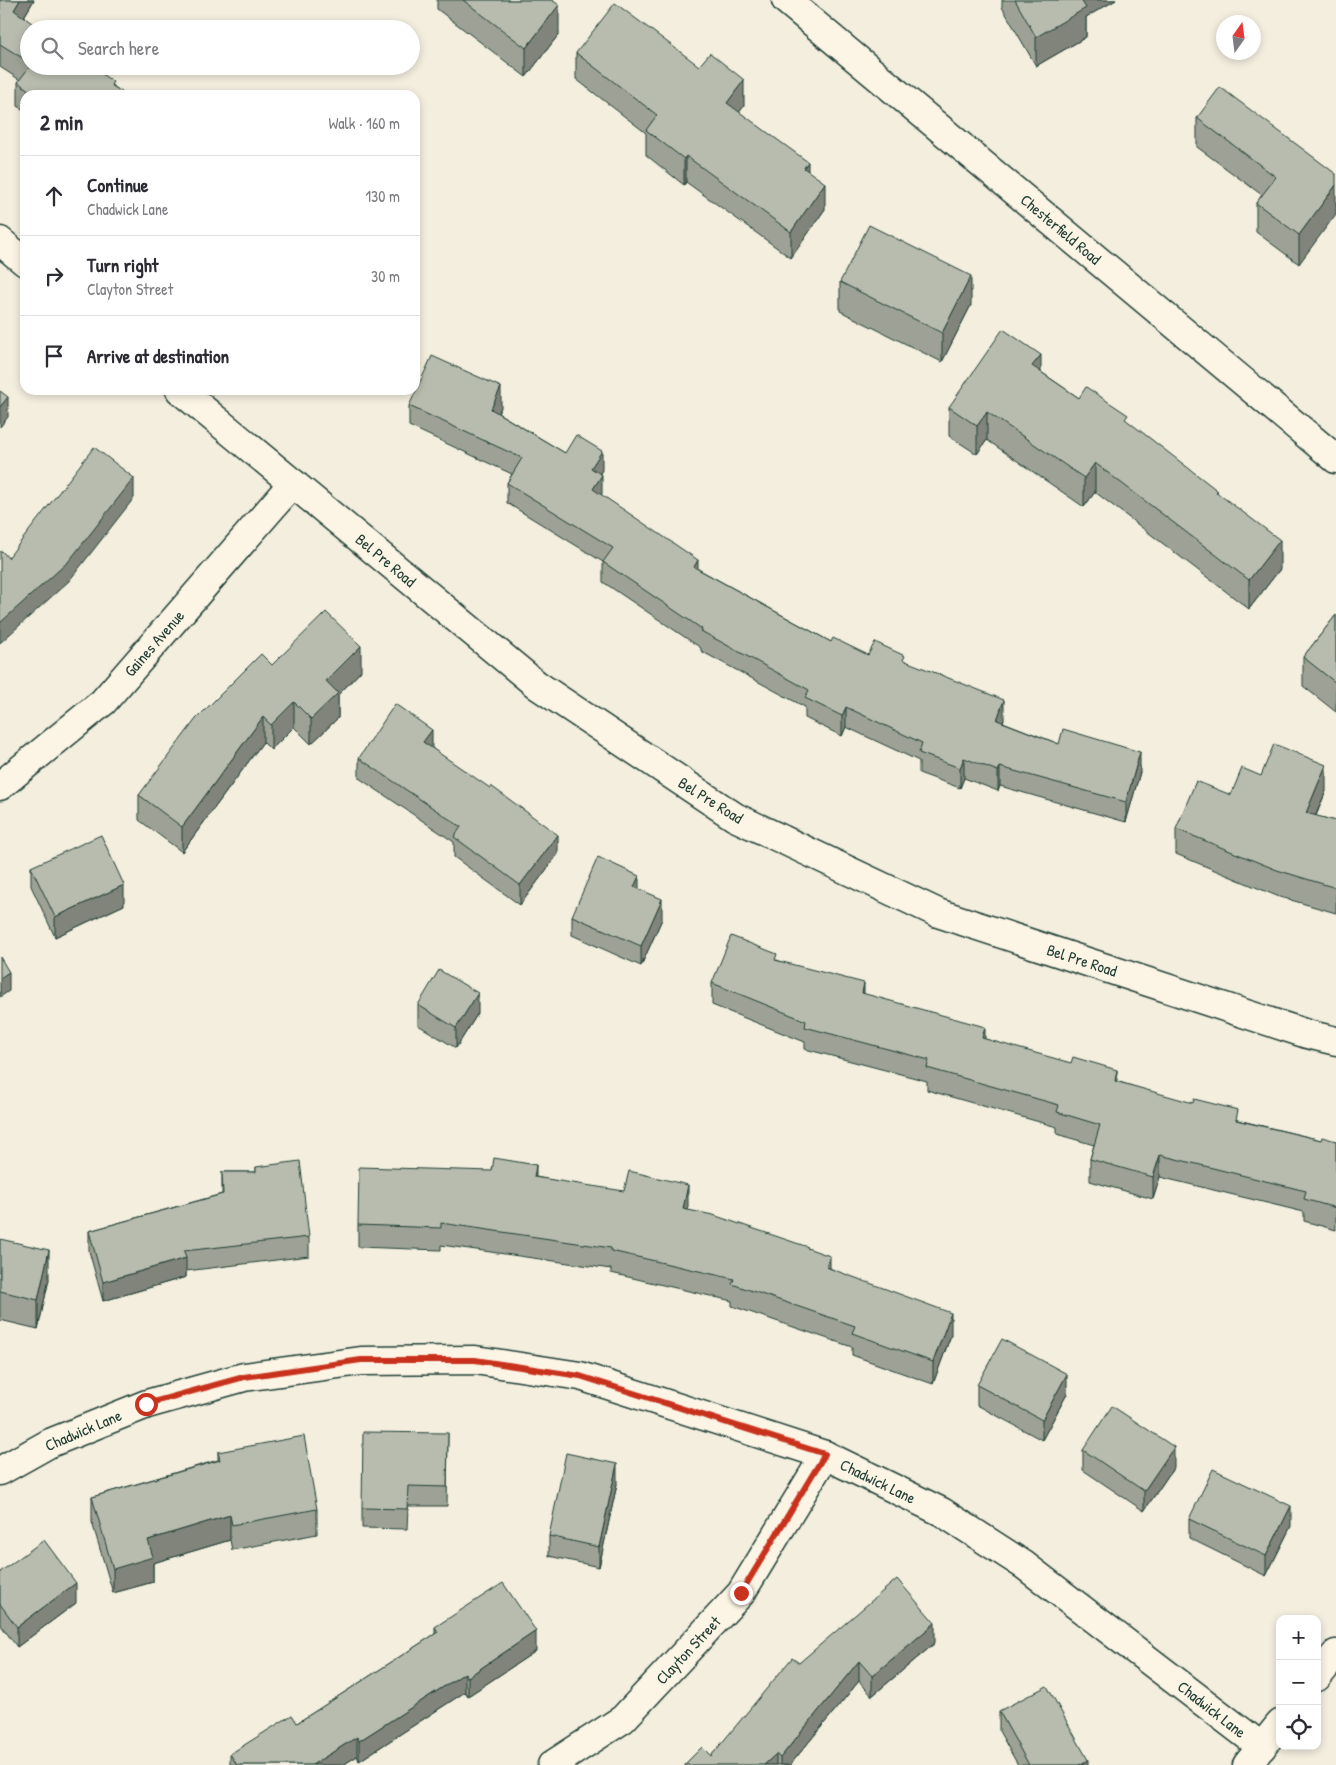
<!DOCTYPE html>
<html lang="en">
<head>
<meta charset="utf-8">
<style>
	:root { --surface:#fff; --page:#f7f7f7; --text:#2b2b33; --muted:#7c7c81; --line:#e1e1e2 }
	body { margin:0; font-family:"Patrick Hand",sans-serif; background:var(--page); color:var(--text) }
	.controls { position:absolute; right:15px; bottom:15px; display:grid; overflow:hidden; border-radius:10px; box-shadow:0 2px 8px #0003 }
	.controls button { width:45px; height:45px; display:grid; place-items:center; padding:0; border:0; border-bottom:1px solid var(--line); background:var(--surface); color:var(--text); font:25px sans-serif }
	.compass { position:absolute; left:1216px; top:15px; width:45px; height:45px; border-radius:50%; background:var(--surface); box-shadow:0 2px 8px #0003; rotate:14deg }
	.stop { position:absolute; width:15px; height:15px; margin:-11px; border:4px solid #c8321e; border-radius:50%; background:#fff }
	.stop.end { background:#c8321e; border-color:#fff; box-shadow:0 1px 5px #0008 }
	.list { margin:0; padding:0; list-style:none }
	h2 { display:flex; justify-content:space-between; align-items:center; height:65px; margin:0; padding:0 20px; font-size:21px }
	h2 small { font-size:16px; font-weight:400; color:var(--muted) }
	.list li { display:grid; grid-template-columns:32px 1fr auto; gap:15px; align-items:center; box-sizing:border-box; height:80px; padding:0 20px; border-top:1px solid var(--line) }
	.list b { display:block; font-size:19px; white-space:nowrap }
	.list p { margin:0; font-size:16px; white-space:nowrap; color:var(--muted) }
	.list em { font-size:16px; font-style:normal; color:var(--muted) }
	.icon { flex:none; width:28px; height:28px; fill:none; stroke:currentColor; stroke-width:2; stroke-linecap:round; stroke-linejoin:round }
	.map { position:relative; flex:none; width:1336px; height:1765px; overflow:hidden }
	.search { position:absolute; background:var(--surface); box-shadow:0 2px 8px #0003; left:20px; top:20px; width:400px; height:55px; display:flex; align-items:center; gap:12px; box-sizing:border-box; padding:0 18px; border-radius:28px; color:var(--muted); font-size:19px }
	.panel { position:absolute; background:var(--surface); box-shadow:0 2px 8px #0003; left:20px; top:90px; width:400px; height:305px; border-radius:15px }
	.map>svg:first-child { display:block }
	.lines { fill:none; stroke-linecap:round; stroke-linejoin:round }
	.minor-casing { stroke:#1f3d34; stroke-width:31 }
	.tertiary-casing { stroke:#1f3d34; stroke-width:31 }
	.secondary-casing { stroke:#1f3d34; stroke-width:31 }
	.minor { stroke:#fcf5e5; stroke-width:28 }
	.tertiary { stroke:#fcf5e5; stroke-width:28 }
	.secondary { stroke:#fcf5e5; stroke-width:28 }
	.wall { fill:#9ea296; stroke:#1f3d34 }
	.shaded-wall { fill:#81847a; stroke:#1f3d34 }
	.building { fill:#b8bcae; stroke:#1f3d34 }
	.route { stroke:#c8321e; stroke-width:6 }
	.labels { text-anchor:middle; stroke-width:4.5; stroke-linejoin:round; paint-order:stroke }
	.street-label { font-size:16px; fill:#1f3d34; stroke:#fcf5e5 }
</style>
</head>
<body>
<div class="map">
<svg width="1336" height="1765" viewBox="0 0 1336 1765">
	<rect width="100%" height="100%" fill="#f3eede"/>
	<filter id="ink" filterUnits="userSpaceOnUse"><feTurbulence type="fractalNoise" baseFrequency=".02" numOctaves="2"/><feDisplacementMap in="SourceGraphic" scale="10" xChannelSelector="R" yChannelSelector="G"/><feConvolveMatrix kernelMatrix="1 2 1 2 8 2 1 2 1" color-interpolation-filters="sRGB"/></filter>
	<g filter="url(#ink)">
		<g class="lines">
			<defs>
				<g id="minor">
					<path d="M786,0L1336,459"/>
					<path d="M0,786L103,702L293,483"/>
					<path d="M0,1471L50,1443L147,1404L244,1377L361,1361L475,1360L580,1376L825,1455L942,1512L1024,1565L1262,1747"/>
					<path d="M552,1765L623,1719L741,1593L825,1455"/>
				</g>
				<g id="tertiary">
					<path d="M1317,1677L1336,1654"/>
					<path d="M1247,1765L1280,1724"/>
				</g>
				<g id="secondary">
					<path d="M0,241L25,262"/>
					<path d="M180,390L537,685L735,817L938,913L1307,1034L1336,1041"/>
				</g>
			</defs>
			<use href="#minor" class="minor-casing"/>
			<use href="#tertiary" class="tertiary-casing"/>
			<use href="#secondary" class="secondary-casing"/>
			<use href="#minor" class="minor"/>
			<use href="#tertiary" class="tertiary"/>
			<use href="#secondary" class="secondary"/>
		</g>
		<g class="wall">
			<path d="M0,0H34L24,17L29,29V66H91L113,86L126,95H25V111L18,106V82L20,80L0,67Z"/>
			<path d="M437,0H552L559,34L526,77L437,9Z"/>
			<path d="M1002,0H1116L1086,17V37L1036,66L1002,7Z"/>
			<path d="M576,53L744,106L739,112L808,171L825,209L791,258L686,182L684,185L646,155V133L576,79Z"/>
			<path d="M1197,118L1336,174L1299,264L1256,232V203L1262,195L1197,147Z"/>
			<path d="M840,282L971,305L942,362L840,311Z"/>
			<path d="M1041,372L1079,398L1128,422L1218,493L1280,569L1249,609L1095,492L1084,507L987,440L977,454L949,436V407Z"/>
			<path d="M409,406L501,407L498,413L565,453L602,470L600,473L601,495L698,569L831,642L868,655L905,661L1004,720L1003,722L1059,744L1140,772L1126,822L1000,786L998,791L964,778L960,788L919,773V761L846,727L842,736L805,718V707L701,651V648L603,582V562L507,503V483L512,474L409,426Z"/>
			<path d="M1336,615V712L1303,686V657Z"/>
			<path d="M272,665L361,671L338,695V718L311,744L294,727L271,750L263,742L182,852L139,820V795Z"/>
			<path d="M432,748L558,854L520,905L454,857V842L359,778V758Z"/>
			<path d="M1261,776L1326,791L1316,816L1336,821V913L1277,896L1176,854V829Z"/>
			<path d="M31,867L124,905L55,937L31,886Z"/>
			<path d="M639,889L662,919L641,966L572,935V916Z"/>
			<path d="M777,960L864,994L985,1039L1238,1120L1321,1140L1336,1141V1230L1304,1221V1212L1160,1177L1153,1199L1090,1181V1159L1094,1145L1057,1134V1127L927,1090V1081L805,1049V1042L712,1005V983Z"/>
			<path d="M418,1005L478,1013L456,1048L418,1025Z"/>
			<path d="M256,1167L309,1237V1256L186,1271V1277L103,1301L89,1251V1231L222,1194V1172H256Z"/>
			<path d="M492,1171L536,1177L688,1207V1210L808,1249L830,1268L951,1335L933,1384L852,1355V1347L732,1306V1301L611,1273V1269L441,1245V1250L358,1247V1225Z"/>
			<path d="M0,1239L49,1279L38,1329L0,1320Z"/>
			<path d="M977,1385L1067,1394L1042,1440L977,1405Z"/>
			<path d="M448,1433L447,1506H408L407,1529L362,1528V1508Z"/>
			<path d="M1083,1450L1174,1467L1144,1511L1083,1470Z"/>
			<path d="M218,1452L317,1509V1534L232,1550L230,1540L153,1563V1582L113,1593L92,1522V1497L218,1460Z"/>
			<path d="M617,1484L599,1567L549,1556V1536Z"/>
			<path d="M1189,1519L1291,1526L1266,1576L1189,1538Z"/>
			<path d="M0,1572L76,1603L17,1647L0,1624Z"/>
			<path d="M435,1627L536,1651L468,1696L465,1692L359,1761L357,1756L343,1765H230V1754L297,1723L435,1634Z"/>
			<path d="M935,1643L872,1696L859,1681L790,1765H684L711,1756L799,1663Z"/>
			<path d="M999,1711L1088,1765H1018L999,1731Z"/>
		</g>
		<g class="shaded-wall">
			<path d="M20,0H34L14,33V10Z"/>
			<path d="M1077,0H1116L1086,17V37L1036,66V37Z"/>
			<path d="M559,5V34L526,77V48Z"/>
			<path d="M744,80V106L727,129V103Z"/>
			<path d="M686,156V182L684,185V159Z"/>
			<path d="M808,162V188L804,168Z"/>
			<path d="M825,183V209L791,258V232Z"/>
			<path d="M1336,185V214L1299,264V235Z"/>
			<path d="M971,276V305L942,362V333Z"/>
			<path d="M1041,355V384L1032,366Z"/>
			<path d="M501,387V407L491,429V409Z"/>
			<path d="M8,397V417L0,427V407Z"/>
			<path d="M987,412V440L977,454V426Z"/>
			<path d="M602,451V470L591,488V468Z"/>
			<path d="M1095,463V492L1084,507V478Z"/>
			<path d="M602,475V494L593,509V489Z"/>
			<path d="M134,478V498L69,581L0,643V623Z"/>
			<path d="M1280,540V569L1249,609V580Z"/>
			<path d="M698,560V580L694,567Z"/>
			<path d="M361,646V671L338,695V718L311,744V719L326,681Z"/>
			<path d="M1004,700V720L997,740V720Z"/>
			<path d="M294,702V727L271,750V725Z"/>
			<path d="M846,707V727L842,736V716Z"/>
			<path d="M263,717V742L182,852V827Z"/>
			<path d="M432,730V749L423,742Z"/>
			<path d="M1140,752V772L1126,822V802Z"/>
			<path d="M964,758V778L960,788V768Z"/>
			<path d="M1326,765V791L1306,838V813Z"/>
			<path d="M1000,767V786L998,791V771Z"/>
			<path d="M558,835V854L520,905V885Z"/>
			<path d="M639,876V896L634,887Z"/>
			<path d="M124,885V905L55,937V917Z"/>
			<path d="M662,899V919L641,966V946Z"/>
			<path d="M9,972V991L0,997V978Z"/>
			<path d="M864,983V1005L862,993Z"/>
			<path d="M478,993V1013L456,1048V1028Z"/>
			<path d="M985,1027V1049L982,1038Z"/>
			<path d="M1117,1070V1092L1115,1081Z"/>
			<path d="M1160,1155V1177L1153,1199V1177Z"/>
			<path d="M536,1165V1187L534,1177Z"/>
			<path d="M688,1185V1207L683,1231V1209Z"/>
			<path d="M49,1250V1279L38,1329V1300Z"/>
			<path d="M830,1256V1278L826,1267Z"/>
			<path d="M186,1258V1277L103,1301V1282Z"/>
			<path d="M951,1313V1335L933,1384V1362Z"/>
			<path d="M1067,1374V1394L1042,1440V1420Z"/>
			<path d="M1174,1447V1467L1144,1511V1491Z"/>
			<path d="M617,1464V1484L599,1567V1547Z"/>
			<path d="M1291,1506V1526L1266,1576V1556Z"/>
			<path d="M230,1515V1540L153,1563V1582L113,1593V1569L148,1540Z"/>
			<path d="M76,1583V1603L17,1647V1627Z"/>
			<path d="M935,1623V1643L872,1696V1676Z"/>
			<path d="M536,1631V1651L468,1696V1677Z"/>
			<path d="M859,1661V1681L790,1765H780V1758Z"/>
			<path d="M465,1673V1692L359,1761V1741Z"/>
			<path d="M357,1737V1756L343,1765H312Z"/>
			<path d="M776,1754V1765H764Z"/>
			<path d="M1088,1760V1765H1079Z"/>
		</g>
		<g class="building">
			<path d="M0,0H20L14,10L40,29H29V62L0,44Z"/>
			<path d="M463,0H552L559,5L526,48Z"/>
			<path d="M1015,0H1081L1086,8L1036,37Z"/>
			<path d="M615,3L699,66L710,53L744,80L727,103L808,162L804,168L825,183L791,232L686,156L684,159L646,130L657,115L576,53Z"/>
			<path d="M30,66H91L113,82L111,85L126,95H35L18,82Z"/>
			<path d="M1220,87L1336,174V185L1299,235L1256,203L1276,177L1197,118Z"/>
			<path d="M869,225L971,276L942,333L840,282Z"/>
			<path d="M1003,329L1041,355L1032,366L1079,398L1086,387L1128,415L1125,419L1218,491L1216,492L1280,540L1249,580L1095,463L1084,478L987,412L977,426L949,407Z"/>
			<path d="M432,356L501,387L491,409L565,453L576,435L602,451L591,468L602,475L593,489L698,560L694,567L831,642L833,638L868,655L875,642L905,656L903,660L1004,700L997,720L1059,744L1063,729L1140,752L1126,802L1000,767L998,771L964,758L960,768L919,753L922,743L846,707L842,716L805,698L809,690L701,631L702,629L603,562L613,548L507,483L522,458L409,406Z"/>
			<path d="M0,391L8,397L0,407Z"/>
			<path d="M94,447L134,478L69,561L0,623V552L2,551L8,558Z"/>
			<path d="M326,612L361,646L326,681L338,693L311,719L294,702L271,725L263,717L182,827L139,795L196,719L261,654L272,665Z"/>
			<path d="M1336,615V683L1303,657Z"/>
			<path d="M395,704L432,730L423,742L490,788L491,786L558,835L520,885L454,837L461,827L359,758Z"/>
			<path d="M1274,744L1326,765L1306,813L1336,821V888L1277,870L1176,829L1196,781L1231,795L1242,768L1261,776Z"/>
			<path d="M101,835L124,885L55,917L31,867Z"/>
			<path d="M598,857L639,876L634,887L662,899L641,946L572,916Z"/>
			<path d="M731,936L777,954L775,960L864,983L862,993L985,1027L982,1038L1071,1063L1073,1057L1117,1070L1115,1081L1193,1103L1194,1099L1238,1110L1236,1120L1321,1140L1322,1137L1336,1141V1208L1304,1199L1306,1191L1160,1155L1153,1177L1090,1159L1100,1125L1057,1112L1059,1105L927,1068L929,1060L805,1027L806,1021L712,983Z"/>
			<path d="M0,957L9,972L0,978Z"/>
			<path d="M439,970L478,993L456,1028L418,1005Z"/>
			<path d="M494,1158L536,1165L534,1177L624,1191L629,1171L688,1185L683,1209L713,1215L808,1247L807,1248L830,1256L826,1267L951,1313L933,1362L852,1333L855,1326L732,1284L734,1279L611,1251V1248L441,1223V1228L358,1225L359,1167L492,1171Z"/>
			<path d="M300,1161L309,1237L184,1251L186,1258L103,1282L89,1231L223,1194L222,1172H256V1167Z"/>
			<path d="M0,1239L49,1250L38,1300L0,1291Z"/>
			<path d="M1002,1339L1067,1374L1042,1420L977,1385Z"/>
			<path d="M1112,1406L1174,1447L1144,1491L1083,1450Z"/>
			<path d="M363,1432L448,1433L447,1487L408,1486L407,1509L362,1508Z"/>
			<path d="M304,1436L317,1509L232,1525L230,1515L148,1540L153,1557L113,1569L92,1497L220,1460L218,1452Z"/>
			<path d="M566,1453L617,1464L599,1547L549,1536Z"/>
			<path d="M1213,1469L1291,1506L1266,1556L1189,1519Z"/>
			<path d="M44,1540L76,1583L17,1627L0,1604V1572Z"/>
			<path d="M897,1579L935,1623L872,1676L859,1661L780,1758L776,1754L764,1765H684L702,1747L711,1756L792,1658L799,1663Z"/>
			<path d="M503,1583L536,1631L468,1677L465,1673L359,1741L357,1737L312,1765H237L230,1754L292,1715L297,1723L438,1632L435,1627Z"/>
			<path d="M1047,1686L1088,1760L1079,1765H1029L999,1711Z"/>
		</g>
	</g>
	<g class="lines" filter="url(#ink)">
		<path class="route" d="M146,1404L244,1377L361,1360H475L580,1376L825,1454L741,1593"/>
	</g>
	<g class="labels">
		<g class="street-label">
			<text transform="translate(1061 229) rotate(40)" y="6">Chesterfield Road</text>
			<text transform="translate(386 560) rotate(40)" y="6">Bel Pre Road</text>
			<text transform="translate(154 643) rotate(-49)" y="6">Gaines Avenue</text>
			<text transform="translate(711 800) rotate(32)" y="6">Bel Pre Road</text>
			<text transform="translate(1082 960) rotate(18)" y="6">Bel Pre Road</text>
			<text transform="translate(83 1430) rotate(-23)" y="6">Chadwick Lane</text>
			<text transform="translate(878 1481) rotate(26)" y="6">Chadwick Lane</text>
			<text transform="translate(688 1650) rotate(-47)" y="6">Clayton Street</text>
			<text transform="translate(1212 1709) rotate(38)" y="6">Chadwick Lane</text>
		</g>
	</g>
</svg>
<div class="controls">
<button>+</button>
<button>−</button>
<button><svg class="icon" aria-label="locate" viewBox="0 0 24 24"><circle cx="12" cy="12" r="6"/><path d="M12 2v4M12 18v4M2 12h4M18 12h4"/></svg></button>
</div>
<svg class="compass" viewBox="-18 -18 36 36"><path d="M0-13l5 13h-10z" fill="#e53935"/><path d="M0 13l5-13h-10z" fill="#7c7c81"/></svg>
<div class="stop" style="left:146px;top:1404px"></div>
<div class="stop end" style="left:741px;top:1593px"></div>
<div class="search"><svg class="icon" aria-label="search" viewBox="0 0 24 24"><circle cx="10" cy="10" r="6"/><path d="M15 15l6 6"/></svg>Search here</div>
<section class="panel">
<h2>2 min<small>Walk · 160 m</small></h2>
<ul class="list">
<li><svg class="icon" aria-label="ahead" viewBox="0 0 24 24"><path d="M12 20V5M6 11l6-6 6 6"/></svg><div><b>Continue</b><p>Chadwick Lane</p></div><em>130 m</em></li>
<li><svg class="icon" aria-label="right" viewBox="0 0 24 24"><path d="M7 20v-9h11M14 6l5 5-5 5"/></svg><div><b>Turn right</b><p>Clayton Street</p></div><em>30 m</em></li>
<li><svg class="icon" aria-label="arrive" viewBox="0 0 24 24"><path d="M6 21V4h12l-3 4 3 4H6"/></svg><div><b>Arrive at destination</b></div></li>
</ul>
</section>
</div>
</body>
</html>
